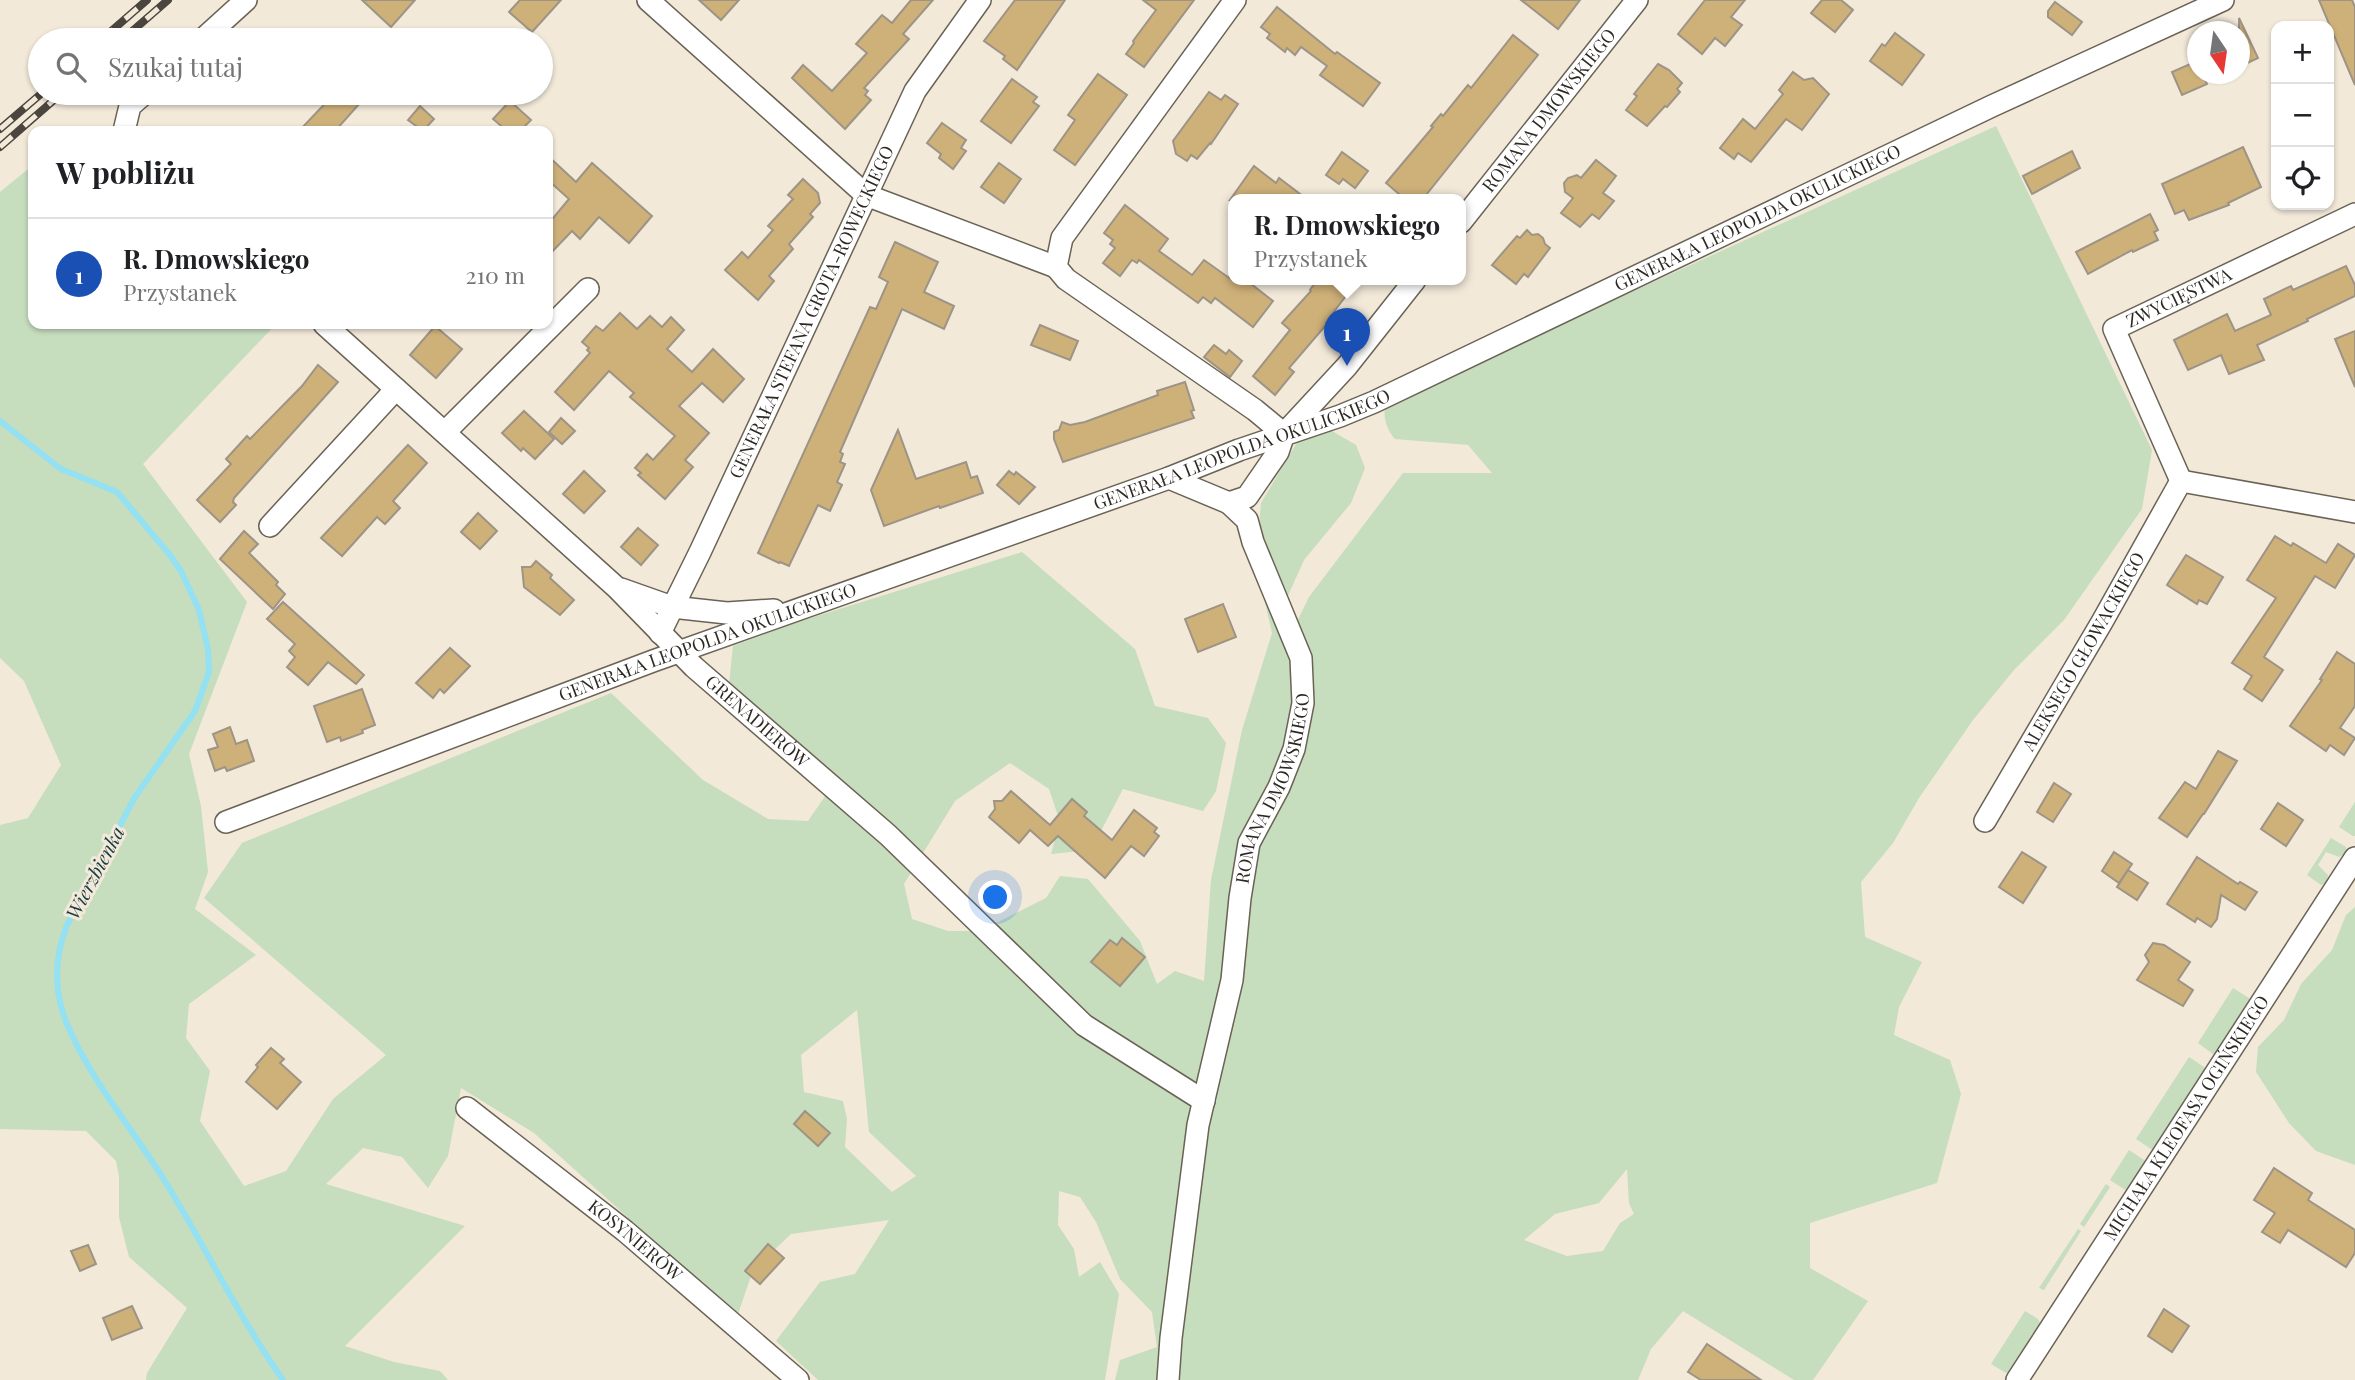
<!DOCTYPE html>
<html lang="pl">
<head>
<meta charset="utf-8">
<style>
	:root { --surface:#fff; --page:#f2f2f2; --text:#202124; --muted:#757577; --line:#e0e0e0; --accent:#b45309 }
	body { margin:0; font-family:"Playfair Display",serif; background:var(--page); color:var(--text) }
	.controls { position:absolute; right:21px; top:21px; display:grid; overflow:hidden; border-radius:14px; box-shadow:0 2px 5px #0004 }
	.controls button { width:63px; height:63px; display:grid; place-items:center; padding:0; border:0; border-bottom:2px solid var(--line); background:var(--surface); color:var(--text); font:35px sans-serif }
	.compass { position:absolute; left:2187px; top:21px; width:63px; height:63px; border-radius:50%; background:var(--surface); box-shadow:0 2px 5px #0004; rotate:167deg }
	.you { position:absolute; left:996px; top:898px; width:24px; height:24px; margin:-18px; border:5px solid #fff; border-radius:50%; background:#1a73e8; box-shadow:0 0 0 10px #1a73e833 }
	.badge { display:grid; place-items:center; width:46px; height:46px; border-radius:50%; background:var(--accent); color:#fff; font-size:23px; font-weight:700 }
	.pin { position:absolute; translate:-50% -58px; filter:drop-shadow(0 2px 4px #0008) }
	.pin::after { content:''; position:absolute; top:37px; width:24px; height:21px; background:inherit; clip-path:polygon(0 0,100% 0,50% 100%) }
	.popup { position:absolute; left:1228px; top:194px; width:238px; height:91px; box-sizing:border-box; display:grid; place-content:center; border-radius:14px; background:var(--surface); filter:drop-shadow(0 2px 5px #0005); font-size:23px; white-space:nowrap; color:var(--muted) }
	.popup b { font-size:26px; color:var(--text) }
	.popup::after { content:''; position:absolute; left:50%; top:100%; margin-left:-14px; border:14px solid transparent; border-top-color:var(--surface) }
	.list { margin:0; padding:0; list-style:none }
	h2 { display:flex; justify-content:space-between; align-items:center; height:91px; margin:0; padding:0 28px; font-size:30px }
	h2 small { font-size:23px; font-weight:400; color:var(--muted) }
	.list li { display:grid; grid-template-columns:46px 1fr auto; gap:21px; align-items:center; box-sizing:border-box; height:112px; padding:0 28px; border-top:2px solid var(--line) }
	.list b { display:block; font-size:26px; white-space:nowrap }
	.list p { margin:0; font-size:23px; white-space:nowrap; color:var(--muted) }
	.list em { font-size:23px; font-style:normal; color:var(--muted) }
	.icon { flex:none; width:38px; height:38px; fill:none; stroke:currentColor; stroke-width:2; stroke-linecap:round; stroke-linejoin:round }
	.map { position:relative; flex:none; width:2355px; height:1380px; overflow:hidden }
	.search { position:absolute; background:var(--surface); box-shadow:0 2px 5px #0004; left:28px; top:28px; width:525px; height:77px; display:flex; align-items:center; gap:18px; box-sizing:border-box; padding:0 24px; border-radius:38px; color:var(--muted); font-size:26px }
	.panel { position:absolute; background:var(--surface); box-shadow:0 2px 5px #0004; left:28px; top:126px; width:525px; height:203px; border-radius:14px }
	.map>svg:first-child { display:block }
	.green { fill:#c6ddbe; fill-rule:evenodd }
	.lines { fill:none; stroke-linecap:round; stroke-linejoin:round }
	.stream { stroke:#93e1f2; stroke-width:6 }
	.building { fill:#ceb079; stroke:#9d9486; stroke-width:2 }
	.minor-casing { stroke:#6a6255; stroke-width:24 }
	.minor { stroke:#fff; stroke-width:21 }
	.rail-casing { stroke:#4a453e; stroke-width:8 }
	.rail { stroke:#f2e9d9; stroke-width:5; stroke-dasharray:16; stroke-linecap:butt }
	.labels { text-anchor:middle; stroke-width:6; stroke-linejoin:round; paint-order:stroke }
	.street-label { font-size:18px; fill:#2c2822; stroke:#f2e9d9 }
	.water-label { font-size:19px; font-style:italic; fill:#163b43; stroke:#f2e9d9 }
</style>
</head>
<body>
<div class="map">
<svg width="2355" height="1380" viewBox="0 0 2355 1380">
	<rect width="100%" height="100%" fill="#f2e9d9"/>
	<g class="green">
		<path d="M1996,126L2152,450L2142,509L2064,620L2014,670L1973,720L1919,798L1893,843L1861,882L1865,937L1922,962L1899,1007L1894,1035L1950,1060L1961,1094L1937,1183L1810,1223V1268L1868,1301L1813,1380H1794L1683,1311L1651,1349L1638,1380H1176L1158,1374L1157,1380H1115L1120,1360L1157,1347L1152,1312L1120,1279L1096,1222L1080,1197L1059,1191L1058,1225L1074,1249L1079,1277L1100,1262L1119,1294L1105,1380H818L776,1341L820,1282L855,1274L889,1220L791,1234L753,1270L736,1320L703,1282L664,1255L634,1223L534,1133L461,1088L448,1156L428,1188L402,1157L363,1148L326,1184L465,1226L345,1346L394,1362L440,1371L448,1380H146L147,1373L187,1308L129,1257L119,1217V1176L116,1161L86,1131L0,1129V825L28,818L61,765L24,681L0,658V192L33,165V324H276L143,464L247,602L189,754L201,806L208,872L195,909L256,955L189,1004L186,1038L210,1071L200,1121L244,1186L286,1171L333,1099L386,1055L204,898L242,843L611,693L703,780L768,819L808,821L828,792L729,684L733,646L798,622L1022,552L1135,649L1155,706L1208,718L1226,743L1216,791L1203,811L1123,789L1091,850L1051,854L1060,822L1049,789L1010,763L955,801L904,884L912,919L948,931H980L1046,898L1060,876L1088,879L1140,941L1157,984L1175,971L1204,981L1211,880L1242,730L1272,633L1256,563L1261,503L1299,439L1332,431L1356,445L1365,468L1351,503L1304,560L1277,620L1288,640L1309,597L1403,473H1492L1468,445L1395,439C1388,431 1383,420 1385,409L1396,399ZM857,1010L869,1132L916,1176L892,1192L845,1147L847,1119L843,1101L804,1092L801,1055ZM1627,1169L1629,1203L1634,1214L1620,1223L1603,1251L1567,1256L1524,1240L1555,1214L1599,1203Z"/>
		<path d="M2355,802V836H2353L2339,827Z"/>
		<path d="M2331,838L2346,847V853L2339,857L2326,852L2318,865L2328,875L2327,883L2321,885L2307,875Z"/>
		<path d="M2355,907V1165L2316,1151L2289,1123L2256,1072L2258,1047L2284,1020L2301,984L2332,950L2346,915Z"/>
		<path d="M2233,988L2249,998L2250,1003L2218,1053L2213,1054L2198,1043Z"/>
		<path d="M2189,1057L2204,1067L2206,1071L2154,1151L2136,1139Z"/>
		<path d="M2129,1150L2147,1162L2127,1191L2110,1180Z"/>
		<path d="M2106,1184L2110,1187L2084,1227L2080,1224Z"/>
		<path d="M2078,1229L2081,1231L2044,1290L2039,1288Z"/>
		<path d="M2025,1311L2038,1319L2041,1325L2011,1372L2006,1373L1991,1364Z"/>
	</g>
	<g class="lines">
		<path class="stream" d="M0,421L61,469L117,492L170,555L181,571L199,610L208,649L209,672L195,711L135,797L67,925C54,958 53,990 67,1024C90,1079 131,1127 163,1178C204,1244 238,1316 283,1380"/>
	</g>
	<g class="building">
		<path d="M362,0H415L391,27Z"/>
		<path d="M520,0H561L532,32L509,12Z"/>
		<path d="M699,0H739L721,20Z"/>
		<path d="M911,0H933L903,34L909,39L864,88L868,91L865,95L871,100L845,129L792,78L803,65L832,91L867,53L856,44L882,15L892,23Z"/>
		<path d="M1015,0H1065L1017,70L1003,59L1005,56L984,41Z"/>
		<path d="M1143,0H1194L1144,67L1126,54L1134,43L1133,41L1156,10Z"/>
		<path d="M1521,0H1580L1558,29Z"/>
		<path d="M1705,0H1745L1731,17L1742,25L1725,46L1715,38L1702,54L1678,34Z"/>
		<path d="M1822,0H1841L1853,10L1835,32L1811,13Z"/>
		<path d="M2319,0H2352L2355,7V85Z"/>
		<path d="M2055,2L2082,22L2072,35L2048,17V11Z"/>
		<path d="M1277,7L1335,54L1337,52L1380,83L1363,106L1320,75L1327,66L1301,47L1295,55L1287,48L1285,52L1267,38L1270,34L1261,27Z"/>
		<path d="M2239,18L2258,58L2239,67Z"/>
		<path d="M1895,33L1924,55L1902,85L1870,61L1882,44L1885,46Z"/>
		<path d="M1513,35L1538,55L1422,200H1406L1386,183L1433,127L1431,126L1441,114L1443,116L1468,85L1471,88Z"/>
		<path d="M2197,61V74H2203L2207,84L2182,95L2172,72Z"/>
		<path d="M1658,64L1669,70L1682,83L1677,89L1680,92L1667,107L1665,106L1647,126L1626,110L1637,96L1634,94Z"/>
		<path d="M1793,72L1804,80L1813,78L1829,94L1802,130L1786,119L1751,162L1738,153L1734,159L1720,148L1743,119L1755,129L1783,94L1779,90Z"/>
		<path d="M1098,74L1127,95L1075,165L1054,150L1075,120L1068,115Z"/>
		<path d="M1012,79L1037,97L1033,102L1039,106L1011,143L981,121Z"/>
		<path d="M1209,92L1221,100L1225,95L1238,104L1211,144L1210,143L1197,159L1191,155L1187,161L1176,154L1173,141Z"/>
		<path d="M335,93H369L335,131H299Z"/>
		<path d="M510,101L531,120L520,131H507L493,119Z"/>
		<path d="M420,106L434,119L423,131L408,120Z"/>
		<path d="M942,123L966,140L961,148L966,151L953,169L939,158L941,154L927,143Z"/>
		<path d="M2243,147L2261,187L2228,203L2229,205L2189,220L2184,210L2175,214L2162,184Z"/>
		<path d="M2072,151L2080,168L2032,194L2023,176Z"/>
		<path d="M1342,152L1368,171L1355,188L1343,179L1339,184L1326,175Z"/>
		<path d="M548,156L576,182L592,163L652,216L629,243L599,217L580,239L572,231L548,256V224L569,199L548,180Z"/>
		<path d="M1596,160L1616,176L1603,193L1614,201L1599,219L1592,214L1580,227L1561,213L1573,198L1565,192L1564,183L1568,178L1577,175L1581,178Z"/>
		<path d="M999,163L1021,179L1004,203L981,187Z"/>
		<path d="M1254,166L1276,183L1279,178L1308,200H1230Z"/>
		<path d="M803,179L818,193L820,203L810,214L813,217L789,244L793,249L769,276L774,281L758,300L725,270L742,252L748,258L773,230L768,226L793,199L788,195Z"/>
		<path d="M1125,205L1168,239L1159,251L1192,275L1204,260L1232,280H1246L1273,301L1253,327L1215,298L1211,303L1203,297L1198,303L1139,260L1137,263L1132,260L1120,276L1103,263L1115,248L1110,244L1113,240L1104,233Z"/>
		<path d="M2150,214L2158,230L2154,232L2158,240L2133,252L2132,250L2088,274L2076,252Z"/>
		<path d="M1527,230L1532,235L1538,234L1543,238L1545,244L1550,248L1528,277L1524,274L1516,284L1492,265L1517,236L1520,238Z"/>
		<path d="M895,242L938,262L924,292L954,306L944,329L902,309L840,452L843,454L840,462L845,464L837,482L842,485L830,511L818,505L789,566L780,562L779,563L758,553L870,307L876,309L888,282L879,277Z"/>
		<path d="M2346,266L2355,285V296L2307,319L2308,321L2257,345L2264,360L2229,374L2221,355L2188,370L2174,340L2227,314L2235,331L2271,315L2264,299L2291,286L2293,290Z"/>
		<path d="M1317,280H1358L1330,317L1332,318L1289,368L1294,372L1275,395L1253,376L1290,330L1282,323L1311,291L1310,290Z"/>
		<path d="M620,313L637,329L650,316L662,327L671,317L684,330L667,349L692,372L713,349L744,379L723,402L702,383L679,406L709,433L685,460L693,467L665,499L638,475L641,473L635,468L647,454L653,460L675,436L630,397L634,393L609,371L574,410L555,392L590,353L587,350L589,348L582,342L596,326L603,331Z"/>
		<path d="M1040,325L1078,341L1070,360L1031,345Z"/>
		<path d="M435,326L462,349L436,378L410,355Z"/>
		<path d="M2355,331V387L2335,339Z"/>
		<path d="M1214,345L1226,354L1229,350L1242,361L1230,377L1204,357Z"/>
		<path d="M318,365L338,382L234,498L233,502L236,505L220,522L197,500L231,464L226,459L247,436L250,439L302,386Z"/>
		<path d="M1185,382L1194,410L1191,411L1194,418L1063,462L1054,439V432L1059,430L1062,422L1070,425L1085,422L1158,395L1157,391Z"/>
		<path d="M524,411L554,439L535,459L523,448L521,451L502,433Z"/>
		<path d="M561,418L575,431L562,444L549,432Z"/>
		<path d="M898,430L916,479L966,462L971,478L977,476L983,493L940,508L939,506L884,526L871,490Z"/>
		<path d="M408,445L427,463L393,501L400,508L385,524L377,517L342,556L321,538Z"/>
		<path d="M584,471L605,491L584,513L563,494Z"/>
		<path d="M1009,471L1014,475L1016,472L1035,487L1019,504L997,485Z"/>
		<path d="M478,513L497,531L480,549L461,532Z"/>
		<path d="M638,528L658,545L641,565L621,547Z"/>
		<path d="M244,531L258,544L249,553L278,582L276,585L285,594L273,609L220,559Z"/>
		<path d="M2275,536L2291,546L2293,543L2326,563L2338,544L2355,555L2335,588L2315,576L2264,657L2283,670L2262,701L2244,689L2252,676L2232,663L2276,598L2247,580Z"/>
		<path d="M2186,555L2223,577L2207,604L2199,600L2197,604L2167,585Z"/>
		<path d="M536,561L552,575L550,578L574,600L560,615L524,587L522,567H531Z"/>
		<path d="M283,602L364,675L356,684L328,662L308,685L287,667L295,657L289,651L295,644L267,619Z"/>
		<path d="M1223,604L1236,637L1198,652L1185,619Z"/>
		<path d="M450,648L470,666L444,693L440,689L433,698L416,683Z"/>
		<path d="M2337,652L2355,664V706L2340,728L2355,738L2344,755L2330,745L2326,751L2290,726L2322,680L2320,679Z"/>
		<path d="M362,689L375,725L362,730L363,733L341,741L340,737L327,742L314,706Z"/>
		<path d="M230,727L236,744L247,740L254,761L227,771L225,767L215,771L208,750L218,747L213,734Z"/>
		<path d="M2218,751L2237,761L2204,814H2203L2187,837L2159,818L2185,782L2196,789Z"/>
		<path d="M2054,783L2071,794L2053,822L2037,812Z"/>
		<path d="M1011,791L1050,825L1072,799L1087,812L1084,816L1112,840L1134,810L1157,828L1154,832L1159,836L1144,856L1131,846L1105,878L1058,836L1048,846L1030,830L1019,843L989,817L995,809L994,801H1002Z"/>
		<path d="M2278,803L2303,820L2286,846L2261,829Z"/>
		<path d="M2022,852L2046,867L2023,903L1999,887Z"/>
		<path d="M2114,852L2132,864L2119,883L2102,871Z"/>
		<path d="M2197,857L2238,884L2240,882L2257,892L2245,910L2221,895L2217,919L2211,927L2197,918L2195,922L2167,904Z"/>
		<path d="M2128,870L2148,883L2137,900L2117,887Z"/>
		<path d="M1122,938L1145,957L1120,986L1091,962L1110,940L1117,945Z"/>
		<path d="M2153,943L2164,945L2190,962L2178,980L2193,990L2183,1006L2137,980L2149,962L2145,955Z"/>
		<path d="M271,1048L284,1059L280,1063L301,1082L277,1109L246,1082L258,1067L256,1065Z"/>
		<path d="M805,1111L830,1133L818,1146L794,1124Z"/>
		<path d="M2274,1168L2312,1193L2308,1200L2355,1230V1253L2346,1267L2288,1230L2280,1243L2262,1232L2275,1213L2254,1200Z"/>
		<path d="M768,1244L784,1258L760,1284L745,1271Z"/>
		<path d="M88,1245L96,1264L80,1271L71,1251Z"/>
		<path d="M132,1306L142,1328L112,1340L103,1318Z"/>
		<path d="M2164,1309L2189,1326L2172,1352L2148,1336Z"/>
		<path d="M1707,1344L1761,1380H1701L1688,1372Z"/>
	</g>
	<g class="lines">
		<defs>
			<g id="minor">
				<path d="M648,0L866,195L1056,267"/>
				<path d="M1235,0L1062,238L1056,267L1066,279L1255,410L1284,434"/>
				<path d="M202,40L246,0"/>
				<path d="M124,131L130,106L145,93"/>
				<path id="s1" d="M1461,222L1637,0"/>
				<path id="s2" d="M324,324L617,588L694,667L888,835L1084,1025L1204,1101"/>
				<path d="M446,431L588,289"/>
				<path d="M1169,478L1229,503"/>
				<path id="s3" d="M2181,481L2114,329L2355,214"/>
				<path d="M2181,481L2355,512"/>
				<path d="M270,526L396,389"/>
				<path d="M621,589L672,607L727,613L774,610"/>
				<path id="s4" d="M660,633L700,552L915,91L980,0"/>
				<path id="s5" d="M1985,821L2102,622L2181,481"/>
				<path id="s6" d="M226,822L653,661L1169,478L1239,450L1340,416L1374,402L1992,106L2223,0"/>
				<path id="s7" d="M467,1108L625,1231L798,1380"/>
				<path id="s8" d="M1168,1380L1171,1338L1198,1125L1232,980L1240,898L1249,843L1279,787L1294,749L1303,703L1301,658L1253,542L1247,520L1229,503L1247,497L1278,452L1284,434L1347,366L1415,280"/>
				<path id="s9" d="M2017,1380L2355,858"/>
			</g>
		</defs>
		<use href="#minor" class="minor-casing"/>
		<use href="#minor" class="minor"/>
		<defs>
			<g id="rail">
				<path d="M101,40L147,0"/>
				<path d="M122,40L168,0"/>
				<path d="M0,129L42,93"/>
				<path d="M0,147L62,93"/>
			</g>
		</defs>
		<use href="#rail" class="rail-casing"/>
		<use href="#rail" class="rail"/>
	</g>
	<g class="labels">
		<g class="street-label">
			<text dy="6" stroke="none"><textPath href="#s1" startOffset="142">ROMANA DMOWSKIEGO</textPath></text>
			<text dy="6" stroke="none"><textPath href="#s6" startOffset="1648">GENERAŁA LEOPOLDA OKULICKIEGO</textPath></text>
			<text dy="6" stroke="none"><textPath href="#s3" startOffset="238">ZWYCIĘSTWA</textPath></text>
			<text dy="6" stroke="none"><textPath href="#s4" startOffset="355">GENERAŁA STEFANA GROTA-ROWECKIEGO</textPath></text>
			<text dy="6" stroke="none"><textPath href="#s6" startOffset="1082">GENERAŁA LEOPOLDA OKULICKIEGO</textPath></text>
			<text dy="6" stroke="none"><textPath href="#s6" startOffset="514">GENERAŁA LEOPOLDA OKULICKIEGO</textPath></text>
			<text dy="6" stroke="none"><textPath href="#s5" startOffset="196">ALEKSEGO GŁOWACKIEGO</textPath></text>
			<text dy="6" stroke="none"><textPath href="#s2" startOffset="588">GRENADIERÓW</textPath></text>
			<text dy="6" stroke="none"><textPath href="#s8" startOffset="604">ROMANA DMOWSKIEGO</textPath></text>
			<text dy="6" stroke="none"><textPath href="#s9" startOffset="312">MICHAŁA KLEOFASA OGIŃSKIEGO</textPath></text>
			<text dy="6" stroke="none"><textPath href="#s7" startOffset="214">KOSYNIERÓW</textPath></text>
		</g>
		<g class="water-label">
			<text transform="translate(95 873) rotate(-62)" y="7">Wierzbienka</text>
		</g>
	</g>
</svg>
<div class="controls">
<button>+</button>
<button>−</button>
<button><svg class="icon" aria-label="locate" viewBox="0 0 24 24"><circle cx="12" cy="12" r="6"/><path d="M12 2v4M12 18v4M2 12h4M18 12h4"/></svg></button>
</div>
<svg class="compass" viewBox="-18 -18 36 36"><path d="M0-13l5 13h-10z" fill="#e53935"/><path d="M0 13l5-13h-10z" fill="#757577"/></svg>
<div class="you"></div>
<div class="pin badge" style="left:1347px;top:366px;background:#1a4fb4">1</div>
<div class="popup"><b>R. Dmowskiego</b>Przystanek</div>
<div class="search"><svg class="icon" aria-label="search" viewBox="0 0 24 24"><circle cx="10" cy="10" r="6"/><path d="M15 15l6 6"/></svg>Szukaj tutaj</div>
<section class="panel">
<h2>W pobliżu<small></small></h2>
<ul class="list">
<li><span class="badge" style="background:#1a4fb4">1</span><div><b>R. Dmowskiego</b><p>Przystanek</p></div><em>210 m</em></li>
</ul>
</section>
</div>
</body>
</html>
